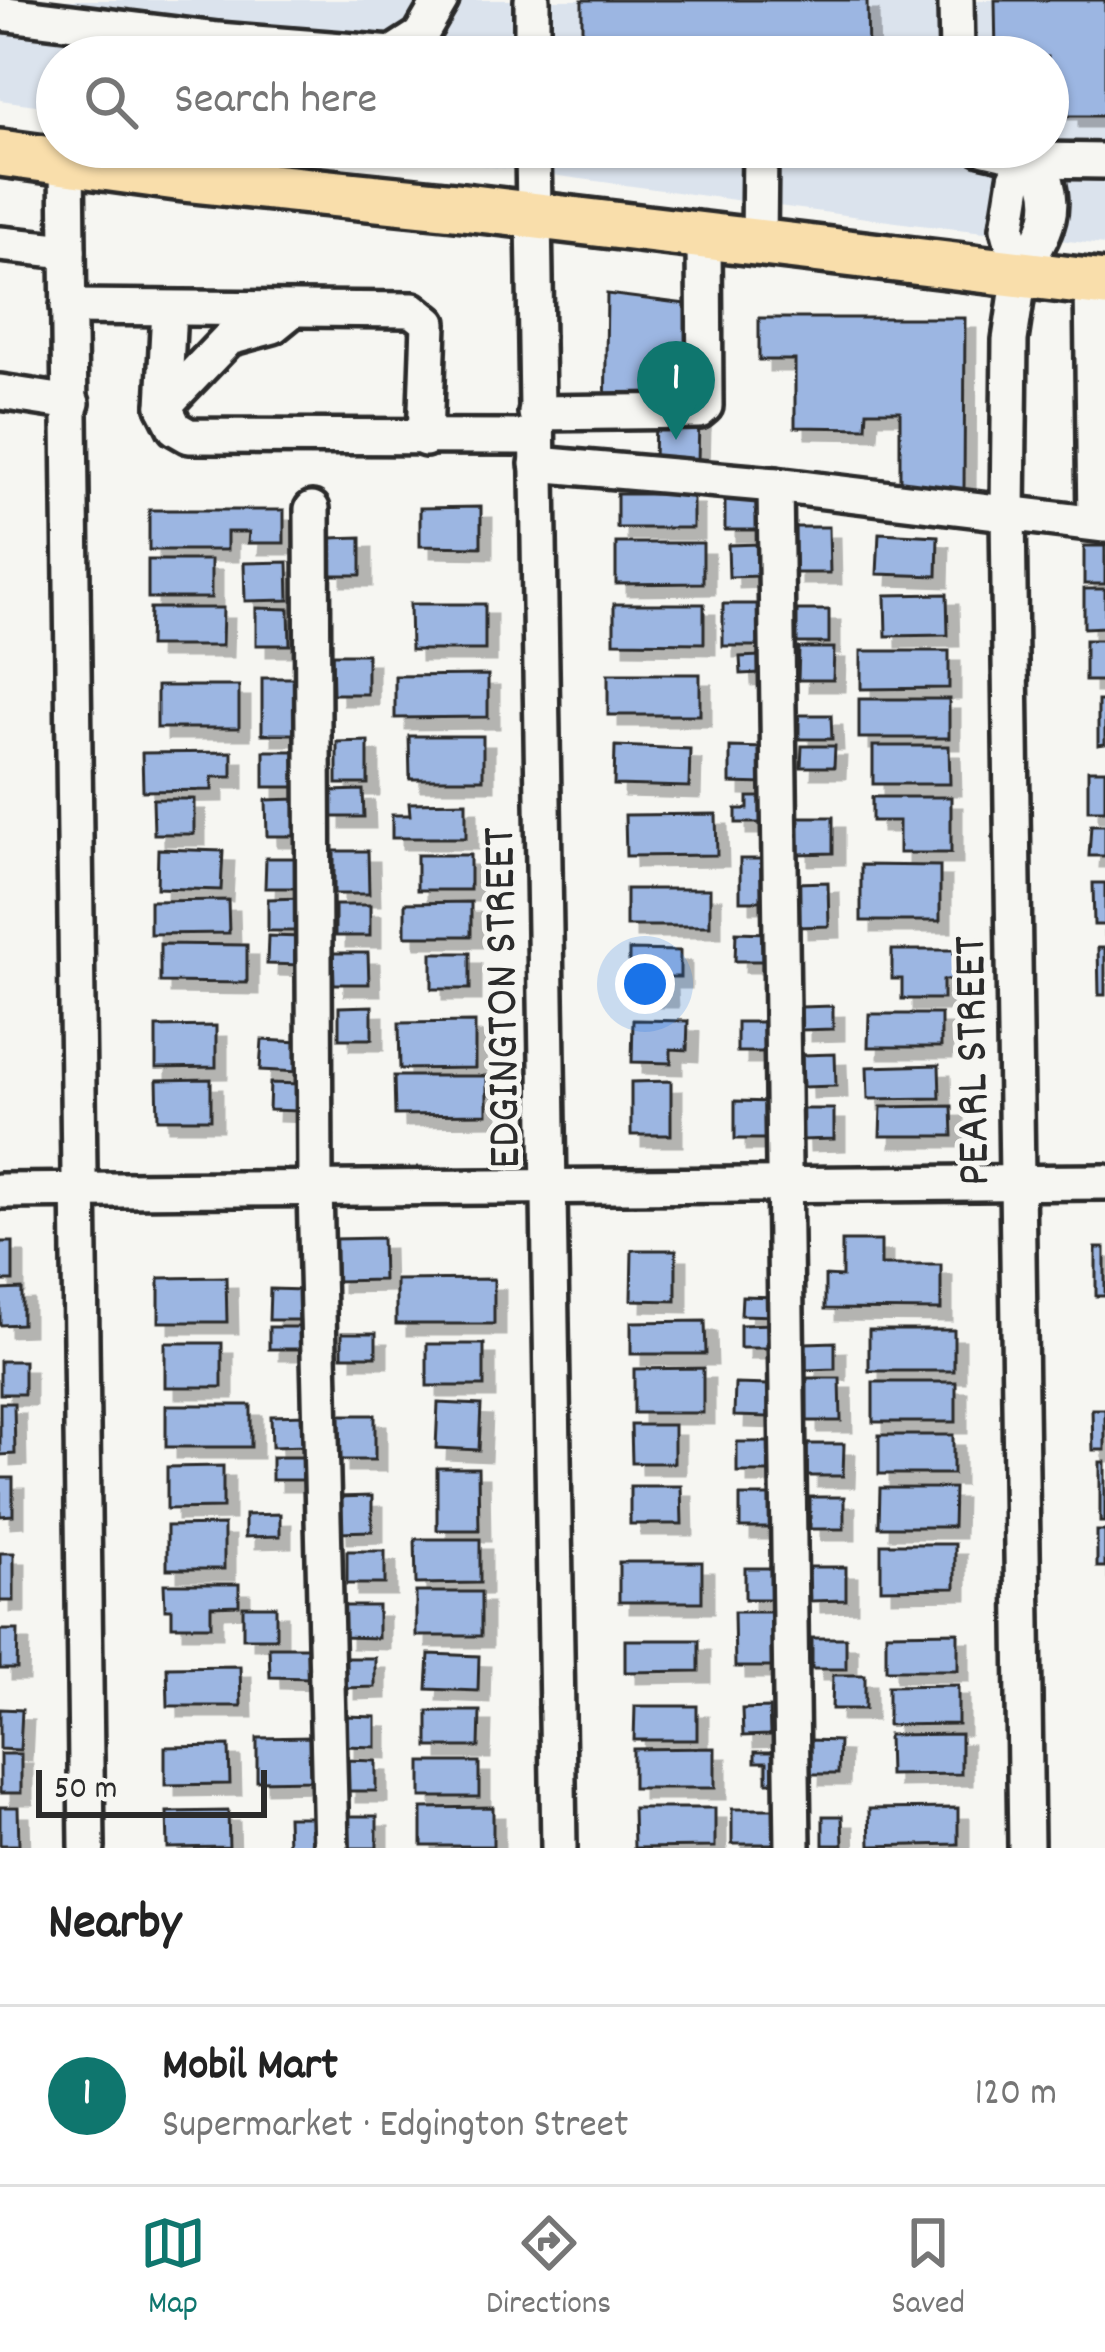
<!DOCTYPE html>
<html lang="en">
<head>
<meta charset="utf-8">
<style>
	:root { --surface:#fff; --page:#f6f6f6; --text:#222; --muted:#767676; --line:#e0e0e0; --accent:#0f766e }
	body { margin:0; font-family:Dekko,sans-serif; background:var(--page); color:var(--text) }
	.scale { position:absolute; left:36px; bottom:30px; width:231px; box-sizing:border-box; padding-left:12px; border:6px solid #2b2b2b; border-top:0; font-size:33px; line-height:42px; white-space:nowrap; color:#2b2b2b; -webkit-text-stroke:9px #f6f6f2; paint-order:stroke }
	.you { position:absolute; left:645px; top:984px; width:42px; height:42px; margin:-30px; border:9px solid #fff; border-radius:50%; background:#1a73e8; box-shadow:0 0 0 18px #1a73e833 }
	.badge { display:grid; place-items:center; width:78px; height:78px; border-radius:50%; background:var(--accent); color:#fff; font-size:39px; font-weight:700 }
	.pin { position:absolute; translate:-50% -99px; filter:drop-shadow(0 3px 6px #0008) }
	.pin::after { content:''; position:absolute; top:63px; width:42px; height:36px; background:inherit; clip-path:polygon(0 0,100% 0,50% 100%) }
	.list { margin:0; padding:0; list-style:none }
	h2 { display:flex; justify-content:space-between; align-items:center; height:156px; margin:0; padding:0 48px; font-size:51px }
	h2 small { font-size:39px; font-weight:400; color:var(--muted) }
	.list li { display:grid; grid-template-columns:78px 1fr auto; gap:36px; align-items:center; box-sizing:border-box; height:180px; padding:0 48px; border-top:3px solid var(--line) }
	.list b { display:block; font-size:45px; white-space:nowrap }
	.list p { margin:0; font-size:39px; white-space:nowrap; color:var(--muted) }
	.list em { font-size:39px; font-style:normal; color:var(--muted) }
	.icon { flex:none; width:66px; height:66px; fill:none; stroke:currentColor; stroke-width:2; stroke-linecap:round; stroke-linejoin:round }
	.map { position:relative; flex:none; width:1105px; height:1848px; overflow:hidden }
	.search { position:absolute; background:var(--surface); box-shadow:0 3px 9px #0004; left:36px; right:36px; top:36px; height:132px; display:flex; align-items:center; gap:30px; box-sizing:border-box; padding:0 42px; border-radius:66px; color:var(--muted); font-size:45px }
	.sheet { height:336px; background:var(--surface) }
	nav { display:flex; justify-content:space-around; align-items:center; box-sizing:border-box; height:168px; border-top:3px solid var(--line); background:var(--surface); font-size:33px; color:var(--muted) }
	nav a { display:grid; justify-items:center; gap:6px }
	nav .on { color:var(--accent) }
	.map>svg:first-child { display:block }
	.built { fill:#dbe3ed }
	.building { fill:#9cb6e2; stroke:#2b2b2b; stroke-width:3; filter:url(#shadow) }
	.lines { fill:none; stroke-linecap:round; stroke-linejoin:round }
	.minor-casing { stroke:#2b2b2b; stroke-width:42 }
	.major-casing { stroke:#2b2b2b; stroke-width:54 }
	.minor { stroke:#f6f6f2; stroke-width:33 }
	.major { stroke:#f9deab; stroke-width:45 }
	.labels { text-anchor:middle; stroke-width:10; stroke-linejoin:round; paint-order:stroke }
	.street-label { font-size:48px; fill:#2b2b2b; stroke:#f6f6f2 }
</style>
</head>
<body>
<div class="map">
<svg width="1105" height="1848" viewBox="0 0 1105 1848">
	<defs>
		<filter id="shadow"><feDropShadow dx="11" dy="11" stdDeviation="0" flood-color="#0004"/></filter>
	</defs>
	<rect width="100%" height="100%" fill="#f6f6f2"/>
	<filter id="ink" filterUnits="userSpaceOnUse"><feTurbulence type="fractalNoise" baseFrequency=".00833" numOctaves="2"/><feDisplacementMap in="SourceGraphic" scale="24" xChannelSelector="R" yChannelSelector="G"/><feConvolveMatrix kernelMatrix="1 2 1 2 8 2 1 2 1" color-interpolation-filters="sRGB"/></filter>
	<g filter="url(#ink)">
		<path class="built" d="M0,0H1105V245L911,224L346,147H1048V57H57V108L0,100Z"/>
		<g class="building">
			<path d="M582,0H867L868,57H582Z"/>
			<path d="M995,0H1105V116H1068V108H1048V57H996Z"/>
			<path d="M607,294L710,307L699,419L605,420Z"/>
			<path d="M759,318H965L964,493L900,492V411H867L866,428L795,427V360H759Z"/>
			<path d="M655,418L699,419L698,462H654Z"/>
			<rect x="617" y="494" width="76" height="34"/>
			<path d="M725,498L767,499L766,530H725Z"/>
			<path d="M481,507V547L420,546V508Z"/>
			<path d="M149,510H284V543H248L249,532H227V550H149Z"/>
			<path d="M792,527H829L830,573H792Z"/>
			<path d="M879,533L938,536L937,576L877,574Z"/>
			<path d="M361,537V575H331V538Z"/>
			<path d="M616,543H703V583L616,584Z"/>
			<path d="M760,544L761,576L729,577L728,545Z"/>
			<rect x="1084" y="546" width="21" height="38"/>
			<rect x="148" y="560" width="63" height="38"/>
			<path d="M288,562L289,600L245,601L244,563Z"/>
			<path d="M1084,589H1105V627L1084,628Z"/>
			<path d="M947,594L948,635L886,636L885,595Z"/>
			<path d="M410,604H485V650H411Z"/>
			<path d="M614,604H704V643L614,642Z"/>
			<rect x="723" y="604" width="41" height="42"/>
			<path d="M150,608H223L222,646H149Z"/>
			<path d="M256,608L289,609L290,645H256Z"/>
			<rect x="797" y="610" width="32" height="33"/>
			<rect x="1085" y="640" width="20" height="41"/>
			<path d="M799,648H834L833,680H798Z"/>
			<path d="M861,651H949V688L861,689Z"/>
			<path d="M332,654H367V694H333Z"/>
			<path d="M760,656L761,673L741,674L740,657Z"/>
			<rect x="608" y="674" width="92" height="41"/>
			<path d="M488,675V717L395,718V676Z"/>
			<rect x="262" y="678" width="35" height="56"/>
			<rect x="157" y="686" width="82" height="42"/>
			<rect x="859" y="699" width="90" height="39"/>
			<path d="M1098,701H1105V744L1098,745Z"/>
			<path d="M799,715H831L832,739H799Z"/>
			<path d="M409,736H483V779H410Z"/>
			<path d="M368,741V784H337V742Z"/>
			<path d="M615,746L690,749L689,787L614,785Z"/>
			<path d="M802,746H835L834,767H801Z"/>
			<path d="M873,746H949L950,784H873Z"/>
			<path d="M730,747L765,748V784L730,783Z"/>
			<rect x="264" y="751" width="33" height="36"/>
			<path d="M232,752V777H212V790L143,791L142,753Z"/>
			<rect x="1088" y="770" width="17" height="40"/>
			<path d="M363,790L364,817H330V791Z"/>
			<path d="M748,797H766V823H736V809H748Z"/>
			<path d="M872,797H951V853H899V821H872Z"/>
			<path d="M153,799H194V834H154Z"/>
			<path d="M297,799V836H267L266,800Z"/>
			<path d="M466,802V838H392V815H410L409,803Z"/>
			<path d="M716,814L717,855L626,856L625,815Z"/>
			<path d="M798,817H833V853L798,854Z"/>
			<path d="M1091,825H1105V856H1089Z"/>
			<path d="M158,849L223,851L221,890L157,888Z"/>
			<path d="M334,851H368L369,894H334Z"/>
			<rect x="417" y="855" width="53" height="35"/>
			<path d="M266,858H299L298,888H265Z"/>
			<rect x="740" y="859" width="30" height="42"/>
			<path d="M861,865L940,866V921H861Z"/>
			<path d="M828,882L829,926L797,927L796,883Z"/>
			<path d="M1093,883H1105V925H1094Z"/>
			<rect x="626" y="889" width="84" height="37"/>
			<path d="M303,898V931H268V899Z"/>
			<path d="M228,900L229,933L150,934V901Z"/>
			<path d="M471,902V936H405V903Z"/>
			<rect x="335" y="905" width="35" height="31"/>
			<path d="M736,932L767,933L766,961H735Z"/>
			<path d="M268,936L302,937V965L267,964Z"/>
			<path d="M160,944L247,945V983L160,982Z"/>
			<path d="M1098,948H1105V995H1099Z"/>
			<path d="M629,950L680,951V977H666L667,996H629Z"/>
			<path d="M892,950H954V980H943V999H902V979H892Z"/>
			<path d="M333,953H368L369,984H334Z"/>
			<rect x="432" y="953" width="38" height="36"/>
			<path d="M372,1006V1039H339V1007Z"/>
			<path d="M833,1006V1029L801,1030V1007Z"/>
			<path d="M869,1014H941V1047H868Z"/>
			<path d="M633,1020L688,1021L687,1050L671,1049V1063L632,1062Z"/>
			<path d="M475,1022V1068L400,1069L399,1023Z"/>
			<rect x="737" y="1022" width="33" height="30"/>
			<path d="M216,1026V1067L156,1068V1027Z"/>
			<path d="M262,1040L300,1042L299,1072L260,1070Z"/>
			<path d="M835,1054L836,1086L803,1087L802,1055Z"/>
			<path d="M939,1065L940,1098L868,1099L867,1067Z"/>
			<path d="M394,1076H487V1114L395,1115Z"/>
			<path d="M211,1079V1119H158L157,1080Z"/>
			<path d="M671,1081V1135H631V1082Z"/>
			<path d="M270,1083L300,1084L299,1111L269,1110Z"/>
			<path d="M735,1101L773,1102V1139H735Z"/>
			<path d="M952,1106L953,1136H880L881,1107Z"/>
			<path d="M799,1109H834V1139L800,1140Z"/>
			<path d="M382,1238L383,1280L333,1281V1239Z"/>
			<path d="M842,1241H881V1265H941V1310L825,1309V1276L842,1277Z"/>
			<rect x="0" y="1242" width="13" height="39"/>
			<rect x="1096" y="1248" width="9" height="48"/>
			<path d="M632,1250H676V1301L631,1300Z"/>
			<path d="M226,1277L227,1322H159V1278Z"/>
			<path d="M494,1279V1324H396V1280Z"/>
			<path d="M22,1289V1324L0,1325V1290Z"/>
			<path d="M270,1289L304,1290V1320H269Z"/>
			<path d="M742,1296L777,1297L776,1316L741,1315Z"/>
			<path d="M705,1321L706,1354H631V1322Z"/>
			<path d="M775,1324L776,1348H740V1325Z"/>
			<rect x="269" y="1327" width="34" height="22"/>
			<rect x="869" y="1330" width="85" height="41"/>
			<rect x="342" y="1333" width="34" height="23"/>
			<path d="M835,1342V1369L806,1370V1343Z"/>
			<rect x="165" y="1343" width="57" height="44"/>
			<rect x="427" y="1344" width="57" height="42"/>
			<rect x="0" y="1361" width="24" height="33"/>
			<path d="M703,1368V1413H634V1369Z"/>
			<path d="M807,1378H840L841,1421H807Z"/>
			<rect x="873" y="1382" width="83" height="40"/>
			<path d="M735,1384L769,1385L768,1417L734,1416Z"/>
			<path d="M0,1403H14L15,1454L0,1455Z"/>
			<path d="M438,1403L481,1405L479,1450L436,1448Z"/>
			<rect x="166" y="1405" width="85" height="42"/>
			<path d="M1092,1409H1105V1450H1093Z"/>
			<path d="M305,1415L306,1446L272,1447L271,1416Z"/>
			<rect x="338" y="1415" width="37" height="45"/>
			<path d="M631,1425H674V1463H632Z"/>
			<rect x="879" y="1435" width="74" height="39"/>
			<rect x="737" y="1442" width="34" height="30"/>
			<path d="M807,1444H844L843,1476H807Z"/>
			<rect x="272" y="1457" width="35" height="23"/>
			<rect x="1100" y="1462" width="5" height="60"/>
			<path d="M223,1466V1508L167,1509V1467Z"/>
			<path d="M437,1468H478L479,1530H437Z"/>
			<path d="M0,1478H13V1515L0,1516Z"/>
			<path d="M630,1486H681L682,1524H630Z"/>
			<path d="M880,1488H954L953,1527H879Z"/>
			<path d="M372,1496V1531L337,1532L336,1497Z"/>
			<rect x="740" y="1496" width="36" height="32"/>
			<rect x="810" y="1497" width="34" height="32"/>
			<path d="M280,1514V1536L245,1537V1515Z"/>
			<path d="M224,1525V1569H167V1526Z"/>
			<rect x="1097" y="1531" width="8" height="36"/>
			<path d="M415,1539H480V1583L416,1584Z"/>
			<path d="M881,1544H955V1588L881,1589Z"/>
			<rect x="347" y="1551" width="38" height="33"/>
			<rect x="0" y="1553" width="14" height="48"/>
			<rect x="619" y="1562" width="83" height="40"/>
			<path d="M809,1567H846V1600L810,1601Z"/>
			<rect x="745" y="1568" width="34" height="31"/>
			<path d="M164,1584H239V1605L211,1606V1626H172V1609H165Z"/>
			<rect x="416" y="1592" width="65" height="44"/>
			<rect x="243" y="1606" width="33" height="32"/>
			<path d="M342,1606H378V1638L342,1637Z"/>
			<path d="M734,1612H773L774,1667H735Z"/>
			<path d="M0,1630H18L17,1669H0Z"/>
			<path d="M958,1632V1670H886V1633Z"/>
			<rect x="812" y="1638" width="34" height="31"/>
			<path d="M625,1640H699V1671L625,1672Z"/>
			<path d="M269,1647H309L310,1678L270,1677Z"/>
			<path d="M429,1654L479,1656L478,1691L427,1689Z"/>
			<path d="M344,1658H375V1687L344,1688Z"/>
			<path d="M240,1666L241,1706H168L167,1667Z"/>
			<path d="M833,1675H865V1709H832Z"/>
			<path d="M958,1685V1724L888,1725V1686Z"/>
			<path d="M635,1706H697V1740H634Z"/>
			<path d="M769,1708L770,1735L743,1736L742,1709Z"/>
			<path d="M0,1709L22,1710L20,1750L0,1749Z"/>
			<path d="M428,1711H480L479,1747H428Z"/>
			<path d="M344,1716L376,1717V1747L344,1746Z"/>
			<path d="M961,1734V1774L889,1775L888,1735Z"/>
			<path d="M312,1737V1780L257,1781V1738Z"/>
			<path d="M810,1740L839,1741L838,1774H809Z"/>
			<path d="M229,1746L230,1784L165,1785V1747Z"/>
			<path d="M715,1748V1788H633V1749Z"/>
			<path d="M755,1752H775L773,1782H767V1762H755Z"/>
			<rect x="0" y="1754" width="21" height="39"/>
			<path d="M345,1760L376,1761V1791H345Z"/>
			<rect x="421" y="1762" width="58" height="35"/>
			<path d="M0,1807H18L19,1845H0Z"/>
			<path d="M493,1807V1846H422V1808Z"/>
			<path d="M633,1808H715V1847L634,1848Z"/>
			<path d="M958,1808V1844L870,1846L869,1809Z"/>
			<rect x="732" y="1809" width="48" height="35"/>
			<path d="M228,1811L229,1847L168,1848L167,1812Z"/>
			<rect x="345" y="1816" width="32" height="32"/>
			<path d="M823,1816H842L843,1845H823Z"/>
			<path d="M287,1817H314L315,1847L288,1848Z"/>
		</g>
		<g class="lines">
			<defs>
				<g id="minor">
					<path d="M532,0V57"/>
					<path d="M956,0L957,57"/>
					<path d="M0,13L218,40L392,54L420,36L441,0"/>
					<path d="M533,147L559,1848"/>
					<path d="M981,147L1037,160L1105,161"/>
					<path d="M67,163L87,1848"/>
					<path d="M759,243L760,147"/>
					<path d="M0,244L68,251"/>
					<path d="M1020,273C1046,233 1063,205 1037,160L1016,178L1008,228L1020,273L1010,340L1008,512L1026,1848"/>
					<path d="M1092,282L1095,523"/>
					<path d="M68,307L413,310L429,323L425,439"/>
					<path d="M169,309L164,406L175,428L189,436L537,437"/>
					<path d="M0,392L72,403"/>
					<path d="M164,406L229,338L273,326L289,313"/>
					<path d="M536,413L699,411L705,406L704,237"/>
					<path d="M537,464L775,485L1105,525"/>
					<path d="M775,485L793,1848"/>
					<path d="M312,509L315,1188L331,1848"/>
					<path d="M0,1191L1105,1182"/>
				</g>
				<path id="major" d="M0,153L184,178L455,206L1105,284"/>
			</defs>
			<use href="#minor" class="minor-casing"/>
			<use href="#major" class="major-casing"/>
			<use href="#minor" class="minor"/>
			<use href="#major" class="major"/>
		</g>
	</g>
	<g class="labels">
		<g class="street-label">
			<text transform="translate(498 998) rotate(-91)" y="17">EDGINGTON STREET</text>
			<text transform="translate(968 1061) rotate(-91)" y="17">PEARL STREET</text>
		</g>
	</g>
</svg>
<div class="scale">50 m</div>
<div class="you"></div>
<div class="pin badge" style="left:676px;top:440px">1</div>
<div class="search"><svg class="icon" aria-label="search" viewBox="0 0 24 24"><circle cx="10" cy="10" r="6"/><path d="M15 15l6 6"/></svg>Search here</div>
</div>
<section class="sheet">
<h2>Nearby<small></small></h2>
<ul class="list">
<li><span class="badge">1</span><div><b>Mobil Mart</b><p>Supermarket · Edgington Street</p></div><em>120 m</em></li>
</ul>
</section>
<nav>
<a class="on"><svg class="icon" aria-label="map" viewBox="0 0 24 24"><path d="M3 6l6-2 6 2 6-2v14l-6 2-6-2-6 2zM9 4v14M15 6v14"/></svg>Map</a>
<a><svg class="icon" aria-label="directions" viewBox="0 0 24 24"><path d="M12 3l9 9-9 9-9-9zM9 14v-3h6M13 9l2 2-2 2"/></svg>Directions</a>
<a><svg class="icon" aria-label="saved" viewBox="0 0 24 24"><path d="M7 4h10v16l-5-4-5 4z"/></svg>Saved</a>
</nav>
</body>
</html>
